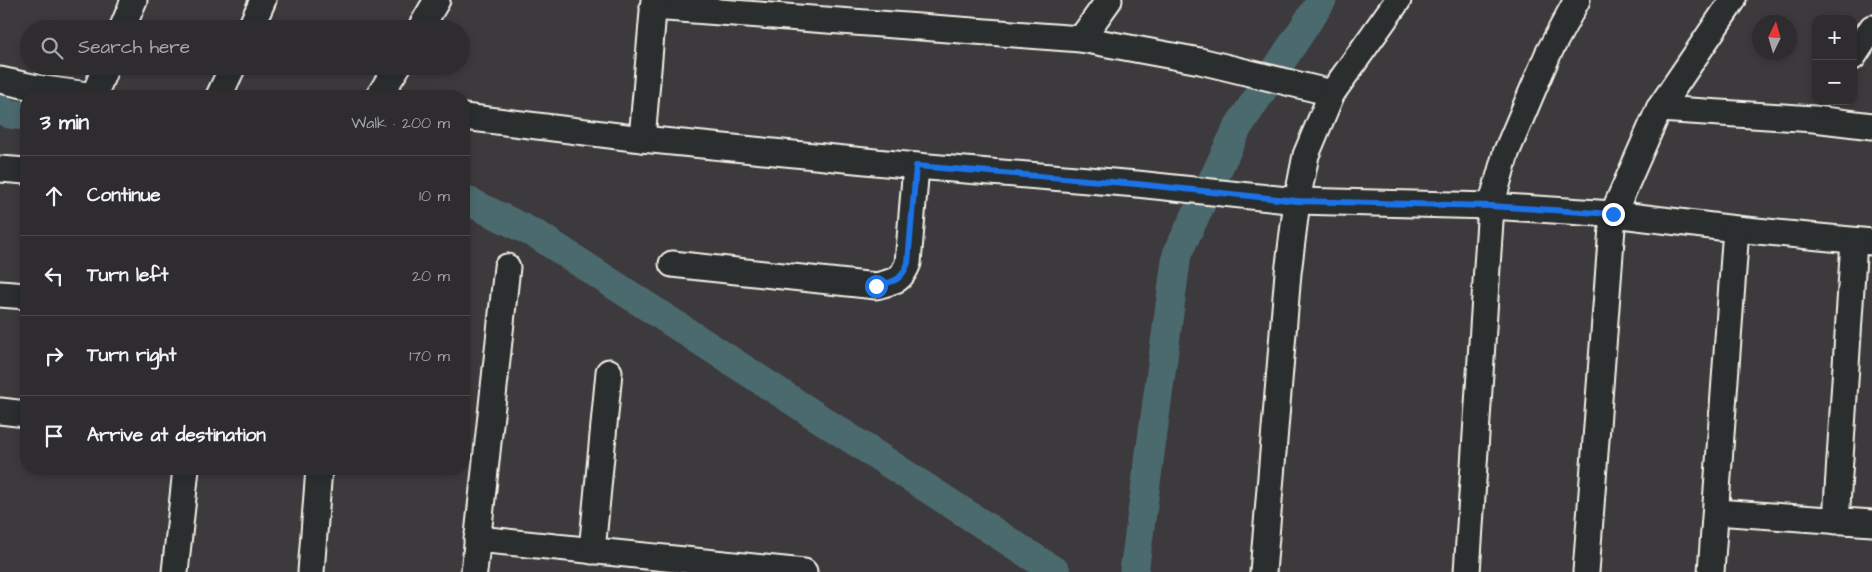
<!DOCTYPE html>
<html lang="en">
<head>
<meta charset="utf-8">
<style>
	:root { --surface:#2e2c2e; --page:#3a383a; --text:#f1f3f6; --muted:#a7a7aa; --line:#49484a }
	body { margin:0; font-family:"Architects Daughter",sans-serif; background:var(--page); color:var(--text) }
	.controls { position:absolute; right:15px; top:15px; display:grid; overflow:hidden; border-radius:10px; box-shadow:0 2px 8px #0003 }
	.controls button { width:45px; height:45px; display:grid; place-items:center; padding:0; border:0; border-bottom:1px solid var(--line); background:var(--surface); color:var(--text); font:25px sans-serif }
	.compass { position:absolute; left:1752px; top:15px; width:45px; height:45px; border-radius:50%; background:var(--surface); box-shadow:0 2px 8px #0003; rotate:5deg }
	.stop { position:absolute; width:15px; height:15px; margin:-11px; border:4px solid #1a73e8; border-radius:50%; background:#fff }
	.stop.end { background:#1a73e8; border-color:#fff; box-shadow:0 1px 5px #0008 }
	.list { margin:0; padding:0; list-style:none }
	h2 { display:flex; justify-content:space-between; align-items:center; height:65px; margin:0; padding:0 20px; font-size:21px }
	h2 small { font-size:16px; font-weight:400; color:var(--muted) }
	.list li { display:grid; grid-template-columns:32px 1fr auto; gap:15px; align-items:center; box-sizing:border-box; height:80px; padding:0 20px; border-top:1px solid var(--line) }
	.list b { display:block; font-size:19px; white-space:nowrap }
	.list em { font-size:16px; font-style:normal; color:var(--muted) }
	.icon { flex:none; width:28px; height:28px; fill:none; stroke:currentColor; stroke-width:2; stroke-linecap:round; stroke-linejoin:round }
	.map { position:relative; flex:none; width:1872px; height:572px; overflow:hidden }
	.search { position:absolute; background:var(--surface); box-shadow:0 2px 8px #0003; left:20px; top:20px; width:450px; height:55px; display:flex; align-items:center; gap:12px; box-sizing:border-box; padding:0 18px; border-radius:28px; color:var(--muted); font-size:19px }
	.panel { position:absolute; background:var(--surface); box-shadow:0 2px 8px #0003; left:20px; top:90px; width:450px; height:385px; border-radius:20px }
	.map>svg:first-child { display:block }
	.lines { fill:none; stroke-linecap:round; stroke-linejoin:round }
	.canal { stroke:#4c6a6e; stroke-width:29 }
	.street-casing { stroke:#f4f1e8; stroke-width:29 }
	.street { stroke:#2a2d2e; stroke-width:25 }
	.route { stroke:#1a73e8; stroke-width:6 }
</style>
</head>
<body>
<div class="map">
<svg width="1872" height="572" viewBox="0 0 1872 572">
	<rect width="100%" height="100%" fill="#3d3a3e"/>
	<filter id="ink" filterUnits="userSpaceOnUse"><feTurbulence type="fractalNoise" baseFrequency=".02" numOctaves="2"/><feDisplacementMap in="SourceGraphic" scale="10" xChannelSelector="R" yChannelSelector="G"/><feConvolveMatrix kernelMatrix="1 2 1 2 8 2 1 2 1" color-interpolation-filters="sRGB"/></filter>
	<g filter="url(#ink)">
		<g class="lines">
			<g class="canal">
				<path d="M0,109L10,114L26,116"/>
				<path d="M464,199L539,236L1056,572"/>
				<path d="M1134,572L1177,254L1238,127L1322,0"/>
			</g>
			<defs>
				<g id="street">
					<path d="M653,7L1081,39L1200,61L1332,93"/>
					<path d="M122,29L134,0"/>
					<path d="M250,29L263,0"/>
					<path d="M420,29L437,0"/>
					<path d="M1081,39L1109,0"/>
					<path d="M1853,57L1872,28"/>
					<path d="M0,80L37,88L95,96"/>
					<path d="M94,96L106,66"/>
					<path d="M219,96L233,66"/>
					<path d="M379,96L398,66"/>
					<path d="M1659,109L1814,119L1872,126"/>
					<path d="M464,117L642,139L916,166L1137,184L1297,201L1491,206L1613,214L1736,229L1872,242"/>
					<path d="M642,139L654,0"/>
					<path d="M0,169L26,171"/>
					<path d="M672,264L876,286C895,281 901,281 908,263L916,166"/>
					<path d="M0,294L26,296"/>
					<path d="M0,411L26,414"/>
					<path d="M1716,512L1872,523"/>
					<path d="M1836,521L1854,241"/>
					<path d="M477,539L804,572"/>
					<path d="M592,551L609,372"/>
					<path d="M175,572L186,469"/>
					<path d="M311,572L319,469"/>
					<path d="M474,572L507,267"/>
					<path d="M1263,572L1288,273L1297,201L1306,155L1332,93L1398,0"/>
					<path d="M1467,572L1491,206L1506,153L1548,54L1577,0"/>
					<path d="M1586,572L1613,214L1659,109L1733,0"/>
					<path d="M1711,572L1736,229"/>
				</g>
			</defs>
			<use href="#street" class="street-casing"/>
			<use href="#street" class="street"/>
		</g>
	</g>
	<g class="lines" filter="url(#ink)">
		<path class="route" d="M876,286C895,281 901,281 908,263L916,166L1137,184L1297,201L1491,206L1613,214"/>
	</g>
</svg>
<div class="controls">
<button>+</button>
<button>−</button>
</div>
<svg class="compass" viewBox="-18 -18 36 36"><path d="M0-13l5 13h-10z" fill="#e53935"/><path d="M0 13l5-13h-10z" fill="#a7a7aa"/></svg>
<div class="stop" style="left:876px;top:286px"></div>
<div class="stop end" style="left:1613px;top:214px"></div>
<div class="search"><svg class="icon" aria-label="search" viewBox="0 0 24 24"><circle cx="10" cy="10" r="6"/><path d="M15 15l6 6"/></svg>Search here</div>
<section class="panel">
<h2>3 min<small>Walk · 200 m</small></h2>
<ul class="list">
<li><svg class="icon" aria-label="ahead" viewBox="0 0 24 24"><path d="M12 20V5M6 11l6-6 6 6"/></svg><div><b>Continue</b></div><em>10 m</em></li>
<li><svg class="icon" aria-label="left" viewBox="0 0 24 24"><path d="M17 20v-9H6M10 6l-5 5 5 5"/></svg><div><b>Turn left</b></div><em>20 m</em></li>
<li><svg class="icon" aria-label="right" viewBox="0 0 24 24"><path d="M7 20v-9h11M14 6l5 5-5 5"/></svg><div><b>Turn right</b></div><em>170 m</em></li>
<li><svg class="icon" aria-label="arrive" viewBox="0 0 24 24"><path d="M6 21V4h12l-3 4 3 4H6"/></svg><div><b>Arrive at destination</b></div></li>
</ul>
</section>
</div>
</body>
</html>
